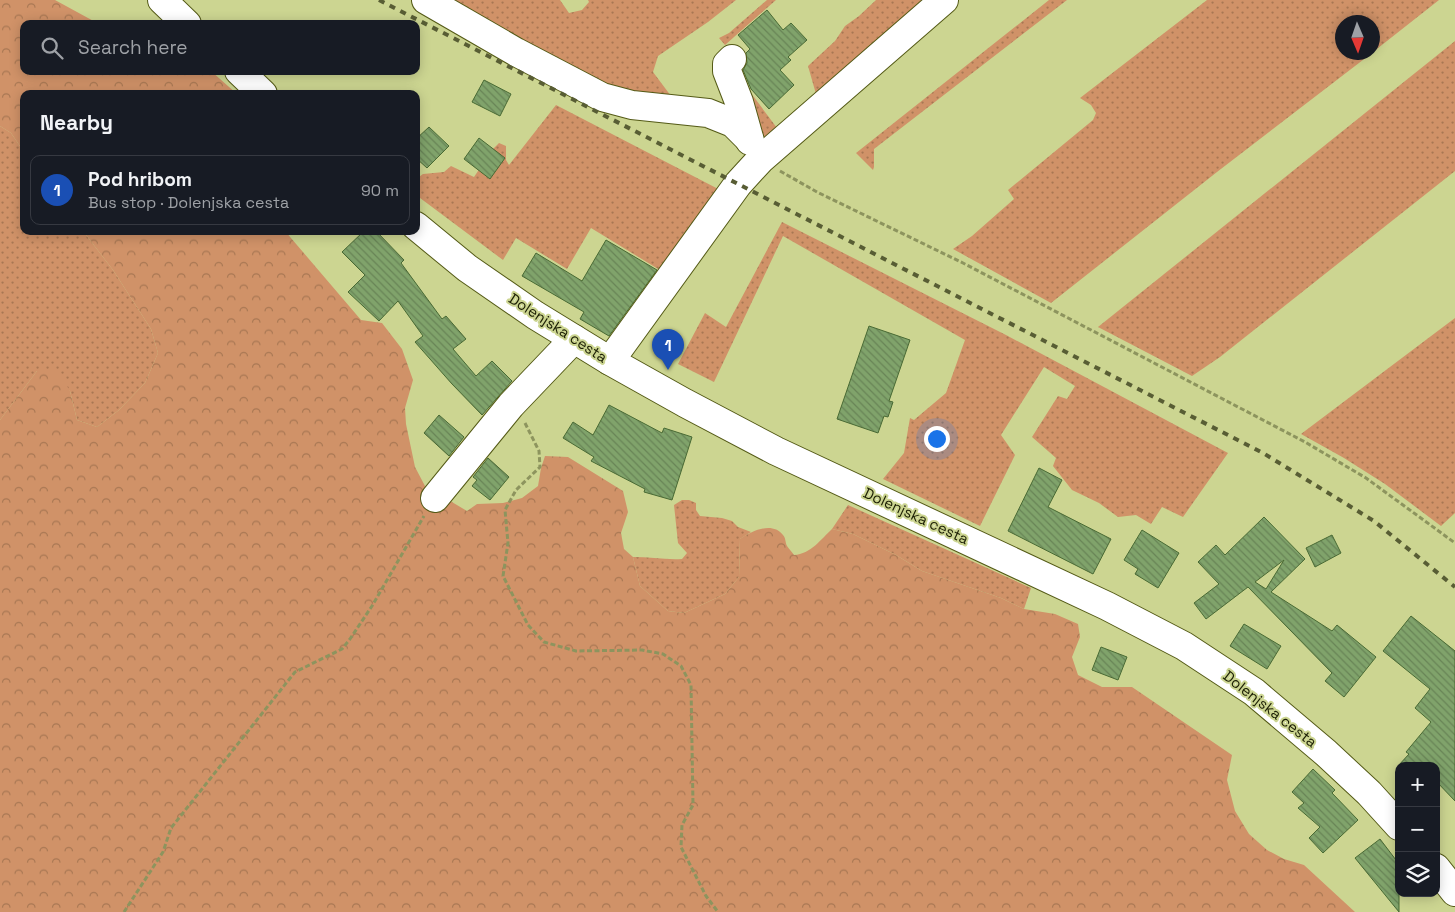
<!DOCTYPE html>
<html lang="en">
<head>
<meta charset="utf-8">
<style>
	:root { --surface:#171b24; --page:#20242c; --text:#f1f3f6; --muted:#9ea1a6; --line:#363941; --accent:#774fc8 }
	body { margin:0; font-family:"Space Grotesk",sans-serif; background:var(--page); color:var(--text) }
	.controls { position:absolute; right:15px; bottom:15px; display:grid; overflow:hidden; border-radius:10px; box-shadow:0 2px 12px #0003 }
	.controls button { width:45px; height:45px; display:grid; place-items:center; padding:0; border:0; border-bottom:1px solid var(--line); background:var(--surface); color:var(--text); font:25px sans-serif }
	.compass { position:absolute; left:1335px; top:15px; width:45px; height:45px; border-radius:50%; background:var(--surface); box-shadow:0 2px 12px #0003; rotate:178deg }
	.you { position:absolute; left:936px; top:438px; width:18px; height:18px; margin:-12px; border:4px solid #fff; border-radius:50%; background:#1a73e8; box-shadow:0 0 0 8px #1a73e833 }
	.badge { display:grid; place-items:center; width:32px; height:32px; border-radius:50%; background:var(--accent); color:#fff; font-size:16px; font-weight:700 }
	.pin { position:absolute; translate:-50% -41px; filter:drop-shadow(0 1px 2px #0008) }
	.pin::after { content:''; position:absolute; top:26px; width:18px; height:15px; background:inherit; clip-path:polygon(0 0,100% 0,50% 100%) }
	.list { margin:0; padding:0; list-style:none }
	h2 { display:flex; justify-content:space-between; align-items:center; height:65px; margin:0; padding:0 20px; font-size:21px }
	h2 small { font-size:16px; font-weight:400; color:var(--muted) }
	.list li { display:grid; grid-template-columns:32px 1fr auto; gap:15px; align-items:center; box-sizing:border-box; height:70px; margin:0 10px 10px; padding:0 10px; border:1px solid var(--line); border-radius:10px }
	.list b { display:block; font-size:19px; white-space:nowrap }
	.list p { margin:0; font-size:16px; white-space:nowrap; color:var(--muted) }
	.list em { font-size:16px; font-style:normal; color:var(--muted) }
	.icon { flex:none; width:28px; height:28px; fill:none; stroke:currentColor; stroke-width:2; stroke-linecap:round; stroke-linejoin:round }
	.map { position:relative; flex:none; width:1455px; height:912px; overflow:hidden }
	.search { position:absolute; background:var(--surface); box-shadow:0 2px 12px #0003; left:20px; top:20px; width:400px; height:55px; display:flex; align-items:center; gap:12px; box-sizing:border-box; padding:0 18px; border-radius:10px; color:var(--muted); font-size:19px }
	.panel { position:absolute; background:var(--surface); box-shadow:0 2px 12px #0003; left:20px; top:90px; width:400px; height:145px; border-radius:10px }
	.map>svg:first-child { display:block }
	.grass { fill:url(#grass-dots) }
	.forest { fill:url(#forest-crowns) }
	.building { fill:url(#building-back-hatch); stroke:#496a34; fill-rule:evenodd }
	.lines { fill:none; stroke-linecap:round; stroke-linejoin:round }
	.minor-casing { stroke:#545a16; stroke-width:30 }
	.major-casing { stroke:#545a16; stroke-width:30 }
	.path { stroke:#8d945e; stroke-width:3; stroke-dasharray:5 2.5; stroke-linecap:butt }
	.minor { stroke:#fff; stroke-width:28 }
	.major { stroke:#fff; stroke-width:28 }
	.rail { stroke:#585d34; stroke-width:4; stroke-dasharray:6 6; stroke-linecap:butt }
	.labels { text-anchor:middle; stroke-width:4; stroke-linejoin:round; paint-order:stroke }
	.street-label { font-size:15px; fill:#1c1f04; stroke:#ccd591 }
</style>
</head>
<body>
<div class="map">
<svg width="1455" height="912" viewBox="0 0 1455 912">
	<defs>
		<pattern id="grass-dots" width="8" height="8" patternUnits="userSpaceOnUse" patternTransform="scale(1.25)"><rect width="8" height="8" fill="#d09268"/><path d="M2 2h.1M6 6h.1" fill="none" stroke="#a87753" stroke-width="1.8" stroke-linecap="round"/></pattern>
		<pattern id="forest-crowns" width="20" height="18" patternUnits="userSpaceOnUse" patternTransform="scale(1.25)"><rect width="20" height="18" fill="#d09268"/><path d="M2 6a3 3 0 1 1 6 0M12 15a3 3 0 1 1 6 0" fill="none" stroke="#a87753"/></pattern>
		<pattern id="building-back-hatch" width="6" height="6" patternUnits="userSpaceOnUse" patternTransform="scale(1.25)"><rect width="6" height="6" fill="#80a36b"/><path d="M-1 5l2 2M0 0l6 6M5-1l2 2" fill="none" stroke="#688456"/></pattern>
	</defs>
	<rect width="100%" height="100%" fill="#ccd591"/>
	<g class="grass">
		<path d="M437,0H560L569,13L582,10L589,2L588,0H736L708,22L658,56L653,72L674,100L606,89Z"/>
		<path d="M767,0H776L725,45L719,38L729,33Z"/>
		<path d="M876,0H937L761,141L736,73L777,128L816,94L808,66L835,41L845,26L859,16Z"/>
		<path d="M1049,0H1067L874,149V167L873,170L856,153Z"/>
		<path d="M1207,0H1439L1373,52L1372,22H1342V52L1372,53L1217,172L1051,303L953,249L972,236L1014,199L1008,190L1093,120L1096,113L1091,105L1080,98Z"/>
		<path d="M1455,41V171L1220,357L1192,376L1098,327Z"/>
		<path d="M556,105L724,192L668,275L591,228L567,269L516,238L503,260L416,195V179L423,174L444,172L451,166L474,177L492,150L499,143L506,146V160L509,165Z"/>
		<path d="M0,126L11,133L24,152V231H83L113,270L151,329L158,353L145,383L119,410L97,427L77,420L70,391L37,371L0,420Z"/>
		<path d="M782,222L1006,335L1228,453L1183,517L1162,507L1151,524L1136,515L1118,517L1099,503L1072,490L1053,466L1056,458L1032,437L1058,396L1067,399L1075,386L1044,367L1001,435L1015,455L980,526L883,479L904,453L910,418L914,420L946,393L965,340L783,236L714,382L678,364L705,313L726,327Z"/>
		<path d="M1455,318V513L1441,526L1385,484L1344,458L1301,434Z"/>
		<path d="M682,500H689L696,503V510L700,516L722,518L732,521L738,527L751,532L740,539L739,577L725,594L684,613L668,611L640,586L633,557C650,557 666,560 682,559L687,553L678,543L674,505Z"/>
		<path d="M848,505L1031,588L1024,609L1001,598L922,571L896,555L853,534L832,529Z"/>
	</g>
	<g class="forest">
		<path d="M0,0H55L99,24H24V71H211L237,94H24V152L11,133L0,126Z"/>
		<path d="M83,231H285L361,320L382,323L402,349L413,380L405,408L406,424L415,467L425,486L467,511L477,504L503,503L522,498L538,486L541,468L545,456L568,457L623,491L628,512L621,533L624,549L633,557L640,586L668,611L684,613L725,594L739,577L740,539C752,531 772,521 783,535C786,538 785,542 787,546C789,549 792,552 794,555C811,554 821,539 832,529L853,534L896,555L922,571L1001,598L1024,609L1055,614L1078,624L1080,637L1072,657L1078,675L1102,687H1132L1232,755L1227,780L1235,811L1249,834L1267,850L1284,859L1304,865L1355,912H0V420L37,371L57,370L70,391L77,420L97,427L119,410L145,383L158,353L151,329L113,270Z"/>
	</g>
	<g class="building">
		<path d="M767,10L783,30L791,23L807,40L788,57L791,60L780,70L794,85L769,109L751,89L743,70L747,63L746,53L750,49L738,35Z"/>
		<path d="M484,80L511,94L500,116L472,102Z"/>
		<path d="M429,127L449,146L427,168L416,158V139Z"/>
		<path d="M479,138L505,158L490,179L464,159Z"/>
		<path d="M364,231H376L404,260L401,263L442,319L446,316L466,339L453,349L476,376L492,361L512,381L482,415L452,384L415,342L423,336L398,301L379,321L348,292L365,275L342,252Z"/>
		<path d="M606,240L657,270L609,336L580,319L584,312L522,276L536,253L582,281Z"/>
		<path d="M869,326L910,340L889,401L893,402L888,417L884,416L878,433L837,419Z"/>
		<path d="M609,405L662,433L664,428L692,437L672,500L644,492L645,489L591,461L594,457L563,438L573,422L593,435Z"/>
		<path d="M439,415L464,437L449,456L424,433Z"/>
		<path d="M488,458L509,477L490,500L472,486L477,480L473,477Z"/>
		<path d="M1039,468L1062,480L1048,507L1111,539L1093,574L1008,531Z"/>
		<path d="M1264,517L1305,559L1271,592L1332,631L1337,625L1376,657L1344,697L1325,681L1332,673L1248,587L1206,619L1194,603L1219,584L1198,562L1216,545L1225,555ZM1284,560L1266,589L1255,582Z"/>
		<path d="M1142,530L1179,553L1158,588L1135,574L1138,569L1124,560Z"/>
		<path d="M1332,535L1341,553L1315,567L1306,548Z"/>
		<path d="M1411,616L1455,651V801L1436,781V766H1398L1409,754L1406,752L1431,722L1415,708L1430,689L1383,651Z"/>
		<path d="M1244,624L1281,646L1267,669L1230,646Z"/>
		<path d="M1101,647L1127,657L1118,680L1092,670Z"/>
		<path d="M1313,769L1335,790L1332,793L1358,820L1323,853L1309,838L1320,827L1298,808L1304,803L1292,792Z"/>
		<path d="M1380,839L1399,864V912L1355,858Z"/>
	</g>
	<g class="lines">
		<defs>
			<g id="minor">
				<path d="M426,0L516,52L602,97L632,105L708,113L733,123L749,139"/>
				<path d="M732,59L727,64V71L739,102L750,141"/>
				<path d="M610,361L738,184L760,160L944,0"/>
				<path d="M435,498L511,405L574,339"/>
			</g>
			<g id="major">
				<path d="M162,0L187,24"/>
				<path d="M239,71L263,94"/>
				<path d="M416,226L467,268L535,315L610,361L685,403L776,451L1107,606L1184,646L1254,692L1326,753L1369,793L1399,826"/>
				<path d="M1436,868L1455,892"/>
			</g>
		</defs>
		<use href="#minor" class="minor-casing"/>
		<use href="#major" class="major-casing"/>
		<g class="path">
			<path d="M780,171L817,192L963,263L1305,442L1366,478L1455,543"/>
			<path d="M525,423L539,451L540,467L516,490L505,510L508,543L503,576L528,625L544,642L576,651L642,650L663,654L681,666L691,685L693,805L682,825L681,847L706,896L718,912"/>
			<path d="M124,912L163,852L171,828L295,672L342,649L350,639L372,606L424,516"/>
		</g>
		<use href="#minor" class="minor"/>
		<use href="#major" class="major"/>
		<path class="rail" d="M379,0L1263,453L1374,521L1455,587"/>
	</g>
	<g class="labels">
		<g class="street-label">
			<text transform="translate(558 328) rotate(33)" y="5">Dolenjska cesta</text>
			<text transform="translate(916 516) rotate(25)" y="5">Dolenjska cesta</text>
			<text transform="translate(1270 709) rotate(38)" y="5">Dolenjska cesta</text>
		</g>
	</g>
</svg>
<div class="controls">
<button>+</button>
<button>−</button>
<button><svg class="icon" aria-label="layers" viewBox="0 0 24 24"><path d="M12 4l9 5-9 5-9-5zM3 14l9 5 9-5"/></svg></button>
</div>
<svg class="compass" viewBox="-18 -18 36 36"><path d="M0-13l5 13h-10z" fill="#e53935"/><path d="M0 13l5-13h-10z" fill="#9ea1a6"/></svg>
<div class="you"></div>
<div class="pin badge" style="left:668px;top:370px;background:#1a4fb4">1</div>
<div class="search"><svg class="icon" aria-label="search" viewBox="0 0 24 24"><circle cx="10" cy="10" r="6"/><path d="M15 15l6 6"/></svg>Search here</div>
<section class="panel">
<h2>Nearby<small></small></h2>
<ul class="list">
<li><span class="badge" style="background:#1a4fb4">1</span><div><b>Pod hribom</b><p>Bus stop · Dolenjska cesta</p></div><em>90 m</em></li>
</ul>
</section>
</div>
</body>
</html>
